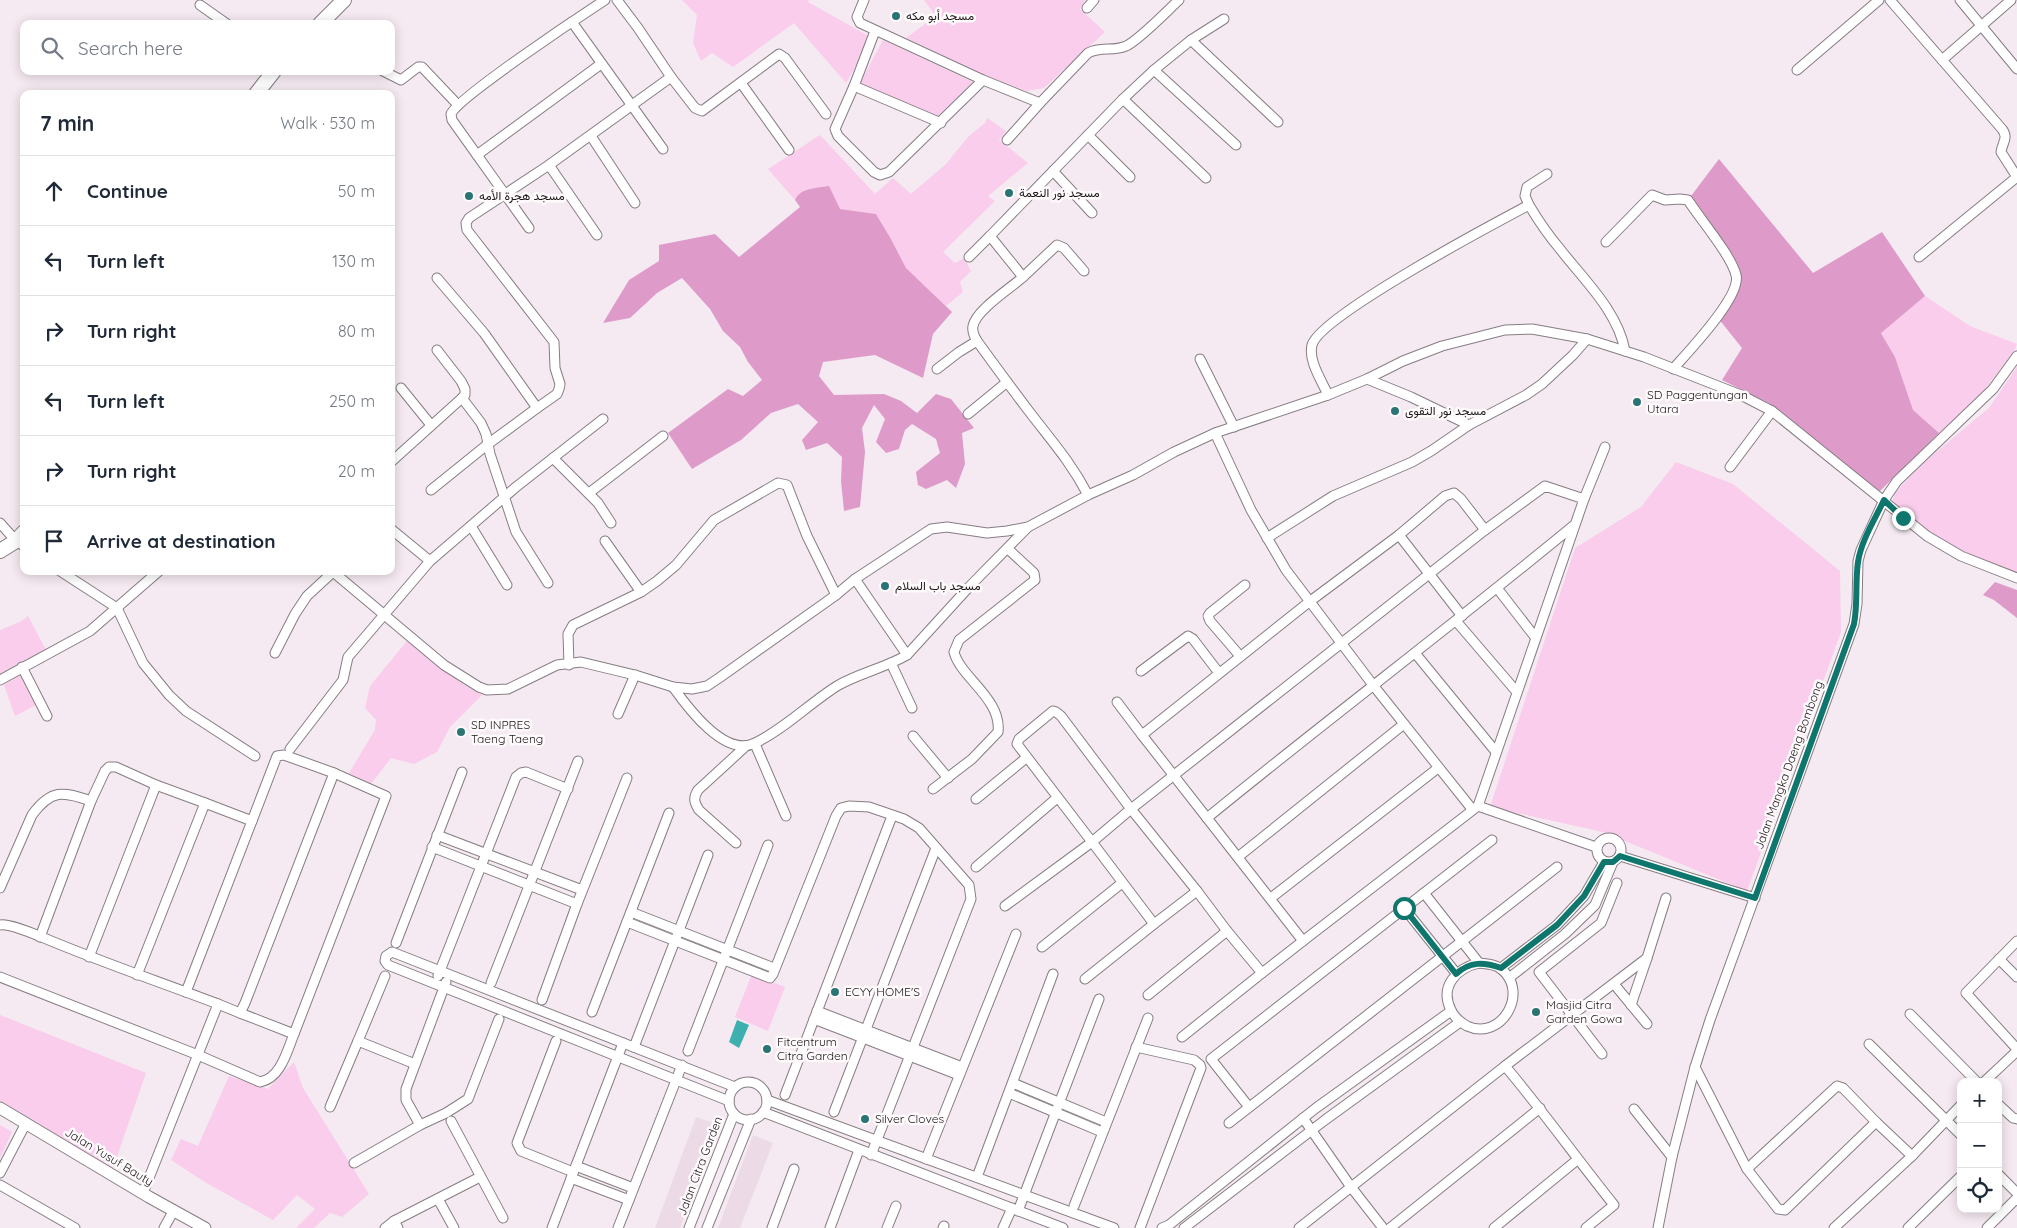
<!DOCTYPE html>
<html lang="en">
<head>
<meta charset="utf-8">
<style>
	:root { --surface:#fff; --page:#f2f2f3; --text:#1f2937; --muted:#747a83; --line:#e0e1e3 }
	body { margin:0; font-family:Quicksand,Vazirmatn,sans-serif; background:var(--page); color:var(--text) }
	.controls { position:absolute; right:15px; bottom:15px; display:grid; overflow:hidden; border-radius:10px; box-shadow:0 2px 12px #0003 }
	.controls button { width:45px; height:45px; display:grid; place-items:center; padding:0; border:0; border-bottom:1px solid var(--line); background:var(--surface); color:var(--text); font:25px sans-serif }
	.stop { position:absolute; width:15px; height:15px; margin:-11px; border:4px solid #0f766e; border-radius:50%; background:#fff }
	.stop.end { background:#0f766e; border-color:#fff; box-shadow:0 1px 5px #0008 }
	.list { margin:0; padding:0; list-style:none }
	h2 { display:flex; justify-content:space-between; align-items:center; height:65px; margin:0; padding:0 20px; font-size:21px }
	h2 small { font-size:16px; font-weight:400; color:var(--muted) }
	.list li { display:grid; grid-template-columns:32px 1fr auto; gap:15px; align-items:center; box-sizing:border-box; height:70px; padding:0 20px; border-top:1px solid var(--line) }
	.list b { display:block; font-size:19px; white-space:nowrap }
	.list em { font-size:16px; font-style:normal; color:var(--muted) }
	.icon { flex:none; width:28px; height:28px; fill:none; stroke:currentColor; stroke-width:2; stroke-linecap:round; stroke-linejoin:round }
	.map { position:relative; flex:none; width:2017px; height:1228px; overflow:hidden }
	.search { position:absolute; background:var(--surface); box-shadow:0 2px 12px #0003; left:20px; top:20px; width:375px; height:55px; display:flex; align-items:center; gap:12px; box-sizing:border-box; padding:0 18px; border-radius:10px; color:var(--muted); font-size:19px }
	.panel { position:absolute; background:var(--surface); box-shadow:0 2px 12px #0003; left:20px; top:90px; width:375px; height:485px; border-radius:10px }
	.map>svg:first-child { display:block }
	.built { fill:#ecdbe6 }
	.green { fill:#f9cdeb }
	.forest { fill:#de9bca }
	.water { fill:#3eafaf }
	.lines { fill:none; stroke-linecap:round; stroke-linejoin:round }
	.minor-casing { stroke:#867d83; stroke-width:11 }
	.tertiary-casing { stroke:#867d83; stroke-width:13 }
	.primary-casing { stroke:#867d83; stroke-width:16 }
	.minor { stroke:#fff; stroke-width:9 }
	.tertiary { stroke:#fff; stroke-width:11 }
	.primary { stroke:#fff; stroke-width:14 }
	.route { stroke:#0f766e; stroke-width:6 }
	.poi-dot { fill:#2a7474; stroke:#fefafc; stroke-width:2 }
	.labels { text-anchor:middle; stroke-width:5; stroke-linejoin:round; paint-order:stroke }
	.poi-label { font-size:12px; fill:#1a1618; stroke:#fefafc; text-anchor:start }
	.street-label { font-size:12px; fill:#1a1618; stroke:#fefafc }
</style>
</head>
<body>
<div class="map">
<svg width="2017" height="1228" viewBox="0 0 2017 1228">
	<rect width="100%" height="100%" fill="#f5eaf1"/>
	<g class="built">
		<path d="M696,1117L720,1125L680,1228H655Z"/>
		<path d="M753,1135L773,1143L740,1228H718Z"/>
	</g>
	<g class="green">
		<path d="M682,0H809L808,2L872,38L846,83L794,23L733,67L712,53L701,61L693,43L697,15Z"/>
		<path d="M924,0H1085L1080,9L1105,32L1044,88L1027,91L986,76L906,38L936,16Z"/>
		<path d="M883,40L973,82L939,116L863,86L860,83Z"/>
		<path d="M987,118L1006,131L999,140L1028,163L988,196L995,201L943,252L955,263L964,258L971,271L960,282L963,292L946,306L906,268L891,239L876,214L840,209L796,197L795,200L768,169L820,135L875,194L893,178L911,194L946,164L968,137L985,123Z"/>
		<path d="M1925,296L1970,326L2017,344L2014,351L1983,392L1939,433L1913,410L1895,357L1881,332Z"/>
		<path d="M2017,367V576L1959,553L1923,530L1892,502L1895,493L1923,463L1989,408Z"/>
		<path d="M1676,462L1733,484L1840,571L1841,632L1747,891L1603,832L1490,807L1575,548L1641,507Z"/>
		<path d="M28,616L46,650L0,673V630L20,622Z"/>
		<path d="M407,641L464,685L482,695L450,727L437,752L414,764L391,758L371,784L349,773L375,730L376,720L365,708L370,686Z"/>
		<path d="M22,673L36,705L15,716L4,685Z"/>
		<path d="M752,974L785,987L768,1031L735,1017Z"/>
		<path d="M0,1015L146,1073L112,1171L0,1104Z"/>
		<path d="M294,1062L303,1088L369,1194L342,1217L330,1213L314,1228H296L315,1209L297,1195L273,1220L208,1184L171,1160L181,1139L198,1146L229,1076L268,1089Z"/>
		<path d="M0,1125L12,1132L0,1158Z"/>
	</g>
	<g class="forest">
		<path d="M1719,159L1813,273L1882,232L1925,296L1881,333L1895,357L1913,410L1939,433L1879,492L1769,403L1722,380L1742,348L1714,313L1739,275L1688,200Z"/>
		<path d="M829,186L840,209L876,214L891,239L906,268L952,312L933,334L923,378L875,355L823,362L819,376L834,395L884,394L901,401L917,413L936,394L951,399L974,428L962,433L965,464L956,488L947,480L926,489L918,485L916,472L940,453L936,439L912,424L905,430L899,449L886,453L876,442L885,419L874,405L862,428L865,452L860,507L844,511L841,481L842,457L827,443L806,450L802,440L818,422L798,404L771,413L741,440L692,469L668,433L728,389L743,396L762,380L748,362L740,347L723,331L710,309L682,278L657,293L630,318L603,323L629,280L659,261V245L715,234L739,257L800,207L795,200C800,188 817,188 829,186Z"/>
		<path d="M1995,582L2017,590V618L1994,600L1983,595Z"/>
	</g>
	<path class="water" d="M737,1020L749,1025L739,1048L729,1042Z"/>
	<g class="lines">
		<defs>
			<g id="minor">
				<path d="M617,0L638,28L671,77"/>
				<path d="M864,0L857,17L860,23L983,80L1040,103L1007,140"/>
				<path d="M1890,0L2002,129C2009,138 2002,143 2001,152L2017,177L1919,257"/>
				<path d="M1960,0L2017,69"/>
				<path d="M200,5L227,24"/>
				<path d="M1087,8L1094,0"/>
				<path d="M572,22L663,149"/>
				<path d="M875,31L854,86L835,129L838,136L874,172L880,175L889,172L983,80"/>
				<path d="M1191,40L1278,122"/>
				<path d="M1942,60L2011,0"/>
				<path d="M1154,70L1236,145"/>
				<path d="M1797,70L1879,0"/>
				<path d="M383,71L401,80L418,67H422L458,105"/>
				<path d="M741,83L789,150"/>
				<path d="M854,86L941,123"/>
				<path d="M1123,99L1206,178"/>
				<path d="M1040,103L1088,53C1101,46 1113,52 1126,46C1138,41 1168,10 1179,0"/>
				<path d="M1088,135L1130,177"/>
				<path d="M591,136L635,203"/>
				<path d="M477,155L601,64"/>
				<path d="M549,165L597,235"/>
				<path d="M1053,171L1092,213"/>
				<path d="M1529,205L1525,196L1527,187L1547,174"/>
				<path d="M529,228L452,120L451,114C457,98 582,15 605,0"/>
				<path d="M1606,242L1652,195L1665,200L1680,199L1688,200C1700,219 1731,255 1736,275C1742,296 1688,352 1673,369"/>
				<path d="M969,257L990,236"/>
				<path d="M1023,277L1057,245L1064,248L1084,271"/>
				<path d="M437,350L461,381L465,389V395L462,398L481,423L486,434L490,454L516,532L548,583"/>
				<path d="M1200,359L1234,427"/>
				<path d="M937,369L959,352L977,341"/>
				<path d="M1367,379L1411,397L1469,425"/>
				<path d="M401,388L431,425"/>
				<path d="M1328,395C1322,381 1308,361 1312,345C1320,316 1495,223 1529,205C1538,220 1548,235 1560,249C1583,279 1618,311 1625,351"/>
				<path d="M537,408L557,394L559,389L560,384L555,368L554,342L467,230L466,223L469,218L549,165L671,77L695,108L702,111L779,54L785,58L826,114"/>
				<path d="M968,414L1007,382"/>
				<path d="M1215,433L1251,510L1286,570L1373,685L1472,809"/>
				<path d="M553,458L598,503L611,523"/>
				<path d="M391,462L462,398"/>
				<path d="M1730,467L1772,411"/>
				<path d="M431,490L488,444L537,408L484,333L437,278"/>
				<path d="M589,493L663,436"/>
				<path d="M1088,495C1069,459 1049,438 1025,406C1009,385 993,363 977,341C974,336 972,331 973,326C976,310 1011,288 1023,277L990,236L1123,99L1154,70L1191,40L1224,19"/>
				<path d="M1584,499L1605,447"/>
				<path d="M0,523L16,541L24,546"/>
				<path d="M471,526L507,585"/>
				<path d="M391,529L430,561"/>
				<path d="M1399,535L1445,496L1454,493L1461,499L1485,530"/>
				<path d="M1267,538L1333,496L1412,462L1431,451L1469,425L1526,395L1542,384L1573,355L1587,339"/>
				<path d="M605,541L641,592"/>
				<path d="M60,571L117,608L143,663L169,695L186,711L255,756"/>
				<path d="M332,571L444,665L479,687L487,690L508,689L557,665L581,662L635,675L673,687L692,689L707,686L719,678L836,595L855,579L931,529L947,527L987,533L1007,531L1028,527L1088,495L1133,475L1174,452L1215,433L1328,395L1367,379L1403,361L1442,346L1505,330L1532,329L1587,339L1644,357L1741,395L1772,411L1927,536L1961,556L2017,578"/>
				<path d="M855,579L907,655"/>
				<path d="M1497,588L1535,637"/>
				<path d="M1456,621L1516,691"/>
				<path d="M275,653L295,614L307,596L333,572"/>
				<path d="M1415,653L1496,752"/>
				<path d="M1240,656L1210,621L1208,616L1210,613L1245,585"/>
				<path d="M891,663L912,708"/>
				<path d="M569,665L568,634L573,625L641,592L657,581L676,565L714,520L778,483L787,485L807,536L836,595"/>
				<path d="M22,667L47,716"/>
				<path d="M1141,671L1188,636L1193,639L1219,673"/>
				<path d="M0,680L90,631L159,571"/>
				<path d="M673,687C688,708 725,758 755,743C783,730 810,703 837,686C859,673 885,668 907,655L969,587L1028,527"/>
				<path d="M1117,702L1142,735"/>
				<path d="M618,714L635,675"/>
				<path d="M913,736L948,778"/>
				<path d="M755,744L786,816"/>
				<path d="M290,749L343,680L348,657L430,561L516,487L603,419"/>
				<path d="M933,789L972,759L998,732C1002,699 960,677 954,652L959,640L1035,580L1034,573L1008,549"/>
				<path d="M976,799L1026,758"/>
				<path d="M205,803L252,821"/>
				<path d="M1478,806L1303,941L1207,818C1328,719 1453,625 1573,526"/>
				<path d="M1207,818L1142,735L1309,602L1399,535L1462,616"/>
				<path d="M437,835L582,890"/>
				<circle cx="1609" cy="850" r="12"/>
				<path d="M736,843L699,810C694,802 693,798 698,790L746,746"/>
				<path d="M432,847L577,904"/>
				<path d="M1620,856L1755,898"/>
				<path d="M1238,857L1404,724"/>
				<path d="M976,867L1057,798"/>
				<path d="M0,888L32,815C51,789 63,791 91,801"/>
				<path d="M1197,891L1227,931L1262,973L1303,941"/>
				<path d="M1424,893L1479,963"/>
				<path d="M1271,898L1438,768"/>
				<path d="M1005,906L1092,842L1017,744L1019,739L1053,711L1056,712L1061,716L1131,809L1197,891L1154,924L1092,842L1131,809L1485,530L1545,486L1584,499L1478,806L1596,847"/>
				<path d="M1404,908L1456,973"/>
				<path d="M631,912L774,968"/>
				<path d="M627,922L770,978L773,974L836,816L841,808L849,806L869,807L904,819L919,828L969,885L971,899L871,1155"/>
				<path d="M0,925C9,923 34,934 44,938C101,962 160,982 218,1004L143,1193"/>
				<path d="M40,937L91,801L105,771L109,767H116L156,785L205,803L137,975"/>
				<path d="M2017,941L1966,993L2017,1049"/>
				<path d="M396,943L462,772"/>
				<path d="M1042,947L1122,883"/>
				<path d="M89,957L156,785"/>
				<path d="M1999,959L2017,977"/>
				<path d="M1479,963C1486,964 1496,964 1501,969C1530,991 1502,1042 1467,1026C1460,1022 1454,1017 1451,1010C1439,986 1457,968 1479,963Z"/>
				<path d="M1501,968L1557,925L1584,896L1604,862"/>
				<path d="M438,976L516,777L521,773L526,772L568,789"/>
				<path d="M0,977L198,1055L260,1082C281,1078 287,1051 294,1034"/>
				<path d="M1509,978L1565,934L1595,905L1613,862"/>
				<path d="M1085,979L1154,924"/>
				<path d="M491,983L578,761"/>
				<path d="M1614,984L1647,1024"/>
				<path d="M186,992L277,756L284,755L334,773L245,1003L240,1013L218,1004"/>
				<path d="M1148,995L1227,931"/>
				<path d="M542,1000L577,904L627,778"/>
				<path d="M1631,1005L1647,958"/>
				<path d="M817,1011L962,1067"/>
				<path d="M592,1012L669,813"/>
				<path d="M240,1013L294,1034L386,796L334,773"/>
				<path d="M1910,1014L1977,1082"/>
				<path d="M814,1019L959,1075"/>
				<path d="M1182,1037L1262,973"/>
				<path d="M358,1041L385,976"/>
				<path d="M556,1041L517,1143L521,1151L573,1172"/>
				<path d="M1869,1044L1961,1135"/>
				<path d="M634,1047L708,855"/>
				<path d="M1136,1047L1194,1060L1200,1065L1201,1068L1140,1228"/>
				<path d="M688,1051L768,845"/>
				<path d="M1602,1054L1539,972L1601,923L1617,883"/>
				<path d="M1505,1066L1647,958L1666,898"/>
				<path d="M1695,1067L1747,1169L1778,1209L1785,1210L1876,1122L1912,1156"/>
				<path d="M1984,1082L2017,1051"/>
				<circle cx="748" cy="1101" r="19"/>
				<path d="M1013,1083L1106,1122"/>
				<path d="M1009,1093L1102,1132"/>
				<path d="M785,1095L892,816"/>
				<path d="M767,1100L1114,1228"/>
				<path d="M729,1101L388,965L385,961L386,956L392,952L735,1087"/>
				<path d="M1998,1104L2013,1118L2017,1119"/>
				<path d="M330,1107L358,1041L415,1064"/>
				<path d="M1249,1107L1211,1059L1492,840"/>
				<path d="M1634,1109L1672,1157"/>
				<path d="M763,1112L1063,1228"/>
				<path d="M834,1112L936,848"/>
				<path d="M1303,1118L1351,1187L1383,1228"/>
				<path d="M451,1121L503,1218"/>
				<path d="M1229,1123L1557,867"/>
				<path d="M420,1125L446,1113L468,1099L499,1019"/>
				<path d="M926,1159L1016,934"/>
				<path d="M354,1163L420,1125L406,1100V1089L446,982"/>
				<path d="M576,1166L633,1188"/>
				<path d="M1747,1169L1837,1086L1843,1088L1876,1122"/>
				<path d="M0,1173L26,1123"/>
				<path d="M1998,1174L2017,1193"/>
				<path d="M977,1177L1053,974"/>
				<path d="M571,1178L629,1200"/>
				<path d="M0,1185L75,1228"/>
				<path d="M438,1199L454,1228"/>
				<path d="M1074,1206L1148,1018"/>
				<path d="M1018,1211L1099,999"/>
				<path d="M394,1221L480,1177"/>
				<path d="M164,1228L174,1210"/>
				<path d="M385,1228L394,1221L398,1228"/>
				<path d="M552,1228L623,1043"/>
				<path d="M618,1228L682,1065"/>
				<path d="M689,1228L734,1114"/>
				<path d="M707,1228L751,1119"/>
				<path d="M772,1228L794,1169"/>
				<path d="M830,1228L859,1150"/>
				<path d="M887,1228L896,1206"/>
				<path d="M943,1228L944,1226"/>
				<path d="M1003,1228L1012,1208"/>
				<path d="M1162,1228L1169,1225L1316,1108L1451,1011"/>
				<path d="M1184,1228L1325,1120L1460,1022"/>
				<path d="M1299,1228L1505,1066C1543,1111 1577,1159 1614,1205L1586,1228"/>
				<path d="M1390,1228L1540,1108"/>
				<path d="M1494,1228L1577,1160"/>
				<path d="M1658,1228L1672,1157L1695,1067L1710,1020L1854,624L1857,604L1858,561L1861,550L1884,500L1897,481L1993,389L2017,356"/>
				<path d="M1834,1228L1912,1156L1961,1105"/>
				<path d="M1908,1228L1961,1176"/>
				<path d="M1987,1228L2017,1198"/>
			</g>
			<path id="tertiary" d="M0,1108L149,1197L205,1228"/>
			<g id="primary">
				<path d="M320,24L344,0"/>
				<path d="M256,94L274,71"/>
				<path d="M0,551L16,541L24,532"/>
			</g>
		</defs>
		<use href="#minor" class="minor-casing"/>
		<use href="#tertiary" class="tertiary-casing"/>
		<use href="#primary" class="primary-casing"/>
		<use href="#minor" class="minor"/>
		<use href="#tertiary" class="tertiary"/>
		<use href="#primary" class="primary"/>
	</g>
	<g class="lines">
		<path class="route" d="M1404,908L1456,974C1470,961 1484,962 1501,968L1557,925L1584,896L1604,862H1613L1620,856L1755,898L1854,624C1858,603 1855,583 1858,562C1861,541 1875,519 1884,500L1903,518"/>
	</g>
	<g class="poi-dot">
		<circle cx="896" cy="16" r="5"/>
		<circle cx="1009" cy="193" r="5"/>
		<circle cx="469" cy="196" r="5"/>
		<circle cx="1637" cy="402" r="5"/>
		<circle cx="1395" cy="411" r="5"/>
		<circle cx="885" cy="586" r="5"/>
		<circle cx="461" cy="732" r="5"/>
		<circle cx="835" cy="992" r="5"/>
		<circle cx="1536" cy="1012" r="5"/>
		<circle cx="767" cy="1049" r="5"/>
		<circle cx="865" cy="1119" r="5"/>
	</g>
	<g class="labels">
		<g class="poi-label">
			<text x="906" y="20">مسجد أبو مكه</text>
			<text x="1019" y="197">مسجد نور النعمة</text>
			<text x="479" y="200">مسجد هجرة الأمه</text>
			<text x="1647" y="399">SD Paggentungan<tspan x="1647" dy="14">Utara</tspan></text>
			<text x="1405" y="415">مسجد نور التقوى</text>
			<text x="895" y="590">مسجد باب السلام</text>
			<text x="471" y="729">SD INPRES<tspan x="471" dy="14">Taeng Taeng</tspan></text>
			<text x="845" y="996">ECYY HOME'S</text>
			<text x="1546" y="1009">Masjid Citra<tspan x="1546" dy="14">Garden Gowa</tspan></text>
			<text x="777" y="1046">Fitcentrum<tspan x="777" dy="14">Citra Garden</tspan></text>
			<text x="875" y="1123">Silver Cloves</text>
		</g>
		<g class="street-label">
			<text transform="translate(1789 765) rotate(-70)" y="4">Jalan Mangka Daeng Bombong</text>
			<text transform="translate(109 1157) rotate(31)" y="4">Jalan Yusuf Bauty</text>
			<text transform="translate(700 1166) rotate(-69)" y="4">Jalan Citra Garden</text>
		</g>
	</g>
</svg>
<div class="controls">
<button>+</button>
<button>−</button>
<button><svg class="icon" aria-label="locate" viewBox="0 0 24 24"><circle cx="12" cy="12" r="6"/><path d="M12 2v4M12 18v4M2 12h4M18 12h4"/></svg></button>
</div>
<div class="stop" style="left:1404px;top:908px"></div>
<div class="stop end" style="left:1903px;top:518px"></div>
<div class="search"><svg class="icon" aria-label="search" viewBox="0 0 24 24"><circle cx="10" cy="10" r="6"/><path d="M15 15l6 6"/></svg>Search here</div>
<section class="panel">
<h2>7 min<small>Walk · 530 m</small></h2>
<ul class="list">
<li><svg class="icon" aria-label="ahead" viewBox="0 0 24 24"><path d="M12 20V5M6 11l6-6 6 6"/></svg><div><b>Continue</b></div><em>50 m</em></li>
<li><svg class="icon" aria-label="left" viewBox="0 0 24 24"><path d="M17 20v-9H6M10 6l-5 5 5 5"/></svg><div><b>Turn left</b></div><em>130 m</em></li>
<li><svg class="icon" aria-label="right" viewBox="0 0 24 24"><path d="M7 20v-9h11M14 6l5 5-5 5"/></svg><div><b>Turn right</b></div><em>80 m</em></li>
<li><svg class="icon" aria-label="left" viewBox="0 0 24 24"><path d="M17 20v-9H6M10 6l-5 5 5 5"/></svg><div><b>Turn left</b></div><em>250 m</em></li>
<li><svg class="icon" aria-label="right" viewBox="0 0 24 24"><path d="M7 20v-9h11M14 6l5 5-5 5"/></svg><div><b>Turn right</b></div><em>20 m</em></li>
<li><svg class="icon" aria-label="arrive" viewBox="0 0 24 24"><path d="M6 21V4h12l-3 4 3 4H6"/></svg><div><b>Arrive at destination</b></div></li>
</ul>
</section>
</div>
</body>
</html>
